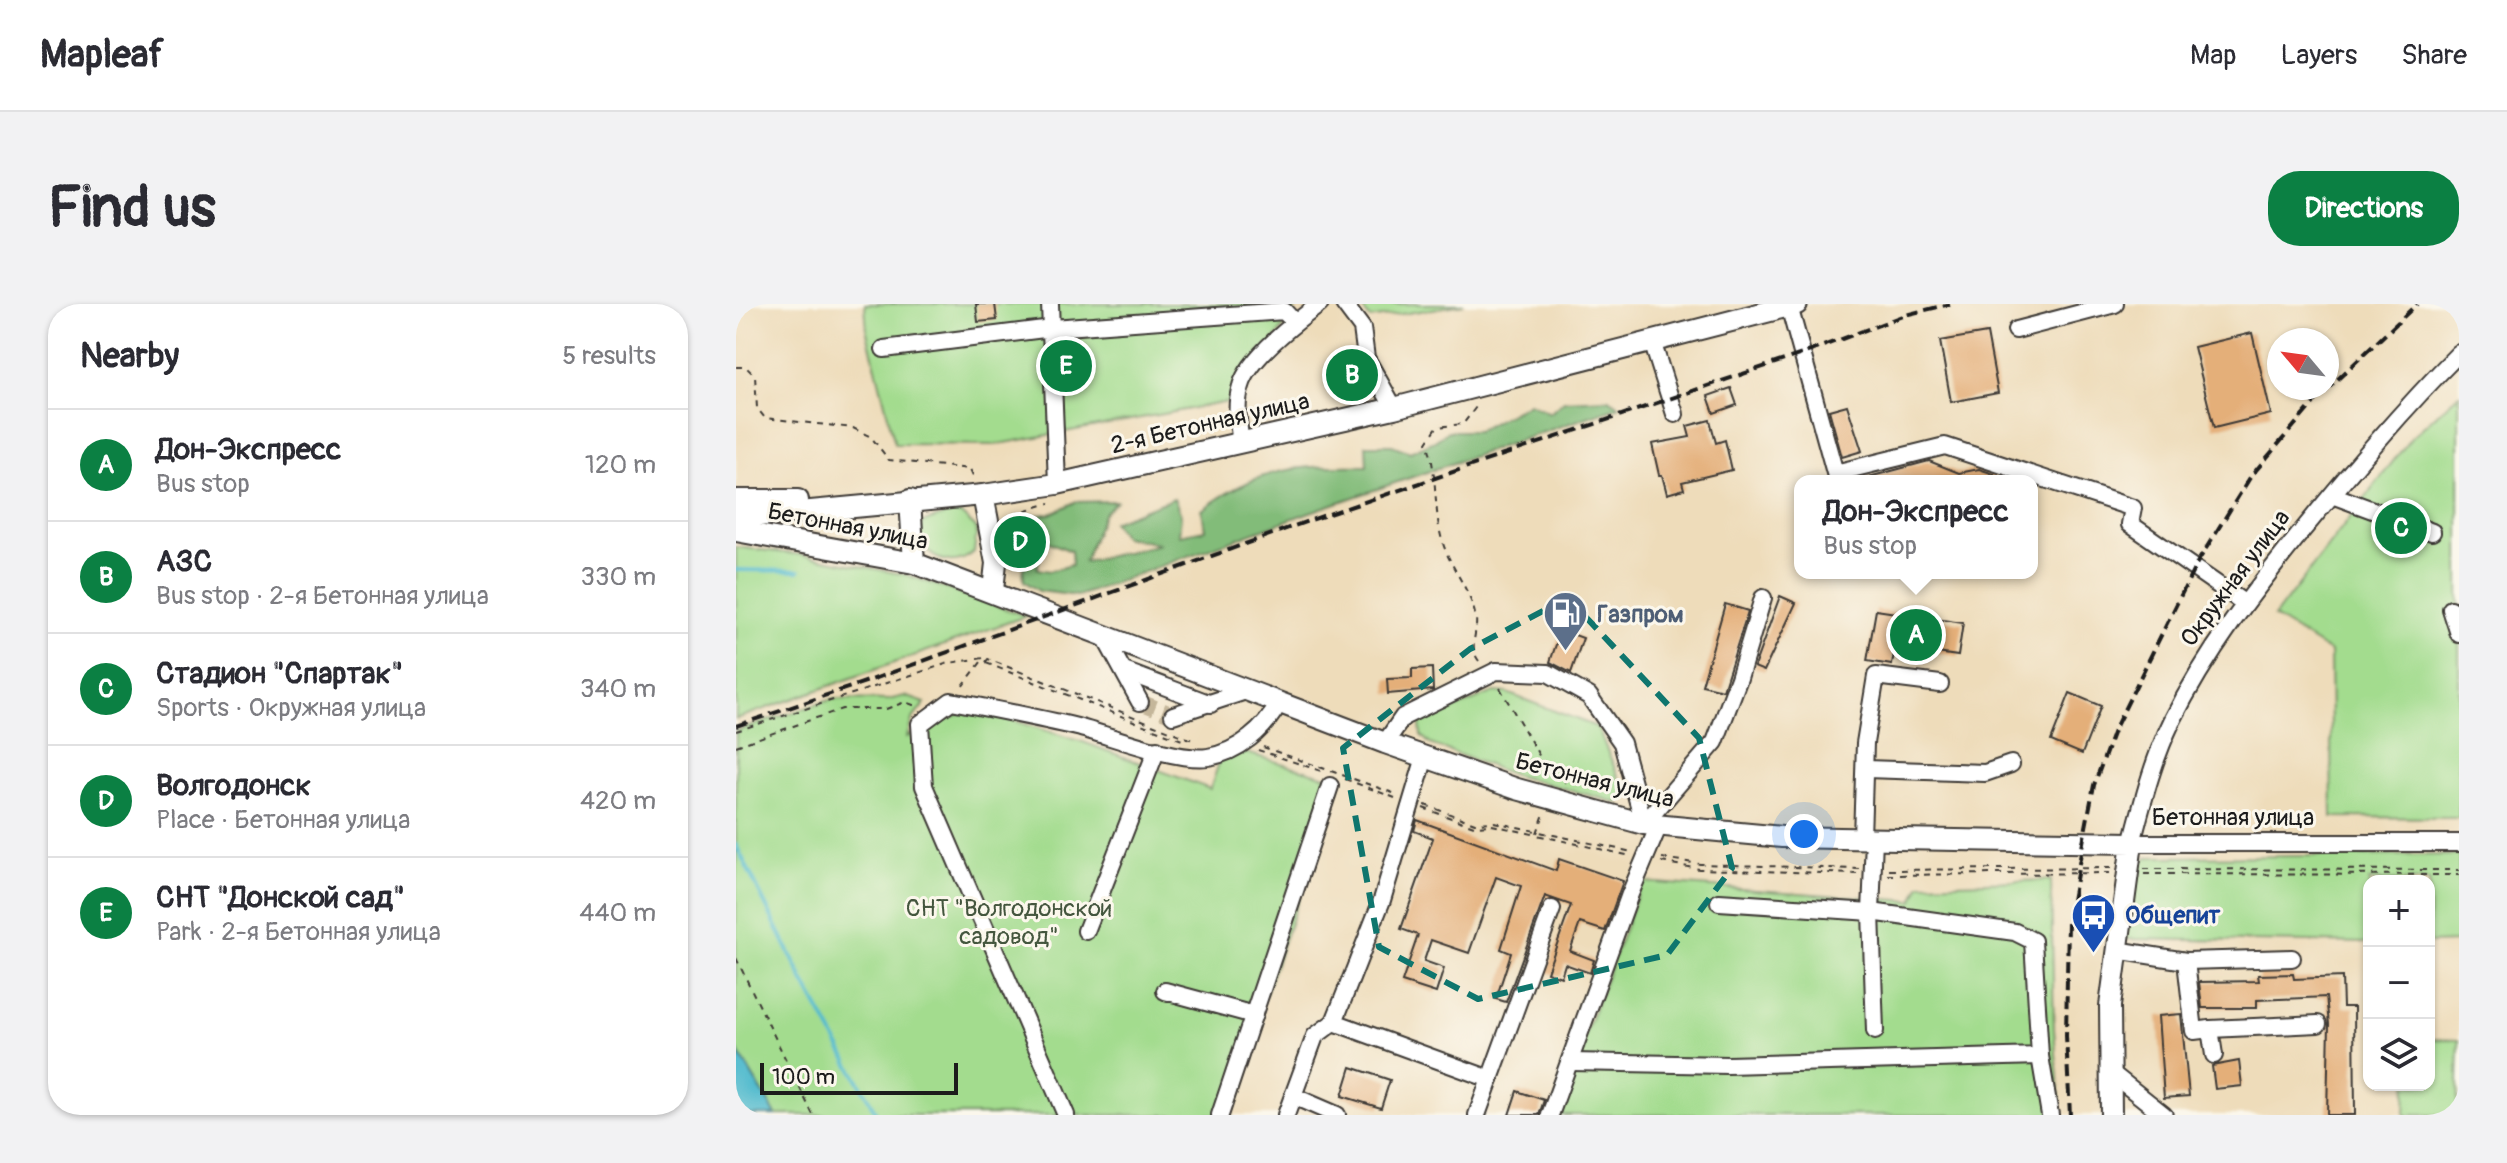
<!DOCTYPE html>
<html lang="en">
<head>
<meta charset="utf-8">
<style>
	:root { --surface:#fff; --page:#f2f2f3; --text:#2b2b33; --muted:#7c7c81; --line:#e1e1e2; --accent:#0b8043 }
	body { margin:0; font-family:Pangolin,sans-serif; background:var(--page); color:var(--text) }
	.controls { position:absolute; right:24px; bottom:24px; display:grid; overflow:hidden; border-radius:16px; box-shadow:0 2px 6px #0004 }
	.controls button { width:72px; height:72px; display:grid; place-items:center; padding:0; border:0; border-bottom:2px solid var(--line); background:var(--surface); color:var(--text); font:40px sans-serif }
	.compass { position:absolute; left:1531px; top:24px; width:72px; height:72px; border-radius:50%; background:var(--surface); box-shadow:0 2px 6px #0004; rotate:299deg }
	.scale { position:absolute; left:24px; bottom:20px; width:198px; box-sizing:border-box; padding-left:8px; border:4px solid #1c1c1c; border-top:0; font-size:22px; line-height:28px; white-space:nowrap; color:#1c1c1c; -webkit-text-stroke:6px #fbf7ec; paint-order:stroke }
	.you { position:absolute; left:1068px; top:530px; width:28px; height:28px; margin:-20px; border:6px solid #fff; border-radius:50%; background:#1a73e8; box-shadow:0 0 0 12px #1a73e833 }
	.badge { display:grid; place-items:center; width:52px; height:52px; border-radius:50%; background:var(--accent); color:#fff; font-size:26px; font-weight:700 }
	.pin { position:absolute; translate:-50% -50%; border:4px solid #fff; box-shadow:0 2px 8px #0006 }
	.popup { position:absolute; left:1058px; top:171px; width:244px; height:104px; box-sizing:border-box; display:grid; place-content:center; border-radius:16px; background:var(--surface); filter:drop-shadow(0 2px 6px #0005); font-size:26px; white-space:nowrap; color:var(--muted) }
	.popup b { font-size:30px; color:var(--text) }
	.popup::after { content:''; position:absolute; left:50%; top:100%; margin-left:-16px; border:16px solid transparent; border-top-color:var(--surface) }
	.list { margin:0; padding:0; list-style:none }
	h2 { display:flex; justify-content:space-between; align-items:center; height:104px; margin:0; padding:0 32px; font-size:34px }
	h2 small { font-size:26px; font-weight:400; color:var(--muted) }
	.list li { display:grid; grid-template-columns:52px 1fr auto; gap:24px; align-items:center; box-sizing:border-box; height:112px; padding:0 32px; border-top:2px solid var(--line) }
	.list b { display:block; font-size:30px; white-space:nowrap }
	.list p { margin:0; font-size:26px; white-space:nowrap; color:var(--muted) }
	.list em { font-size:26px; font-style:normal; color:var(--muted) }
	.icon { flex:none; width:44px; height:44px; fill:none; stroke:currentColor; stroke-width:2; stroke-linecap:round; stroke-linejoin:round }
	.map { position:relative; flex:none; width:1723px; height:811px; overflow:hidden; border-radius:32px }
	header { display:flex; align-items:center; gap:48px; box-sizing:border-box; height:112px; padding:0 40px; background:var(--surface); border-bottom:2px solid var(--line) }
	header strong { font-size:38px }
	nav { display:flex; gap:44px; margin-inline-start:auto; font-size:28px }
	.intro { display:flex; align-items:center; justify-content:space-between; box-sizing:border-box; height:192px; padding:0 48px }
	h1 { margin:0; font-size:56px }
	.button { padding:20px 36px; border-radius:32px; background:var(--accent); color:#fff; font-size:28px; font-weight:700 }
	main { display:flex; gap:48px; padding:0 48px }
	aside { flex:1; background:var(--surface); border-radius:32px; box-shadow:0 2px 6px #0004 }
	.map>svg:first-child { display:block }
	.green { fill:#a3dc8e; stroke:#607c55; stroke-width:2 }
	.forest { fill:#82bc79; stroke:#4f6c4a; stroke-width:2 }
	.water { fill:#50bacd; stroke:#366b74; stroke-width:2 }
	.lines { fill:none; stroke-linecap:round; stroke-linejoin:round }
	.stream { stroke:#50bacd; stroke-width:4 }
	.building { fill:#e4af79 }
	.minor-tunnel { stroke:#c4b69a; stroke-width:16; stroke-dasharray:16 8; stroke-linecap:butt }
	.minor-casing { stroke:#3c3934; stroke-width:20 }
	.major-casing { stroke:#3c3934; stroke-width:24 }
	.path { stroke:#3c3934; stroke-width:2; stroke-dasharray:6 6; stroke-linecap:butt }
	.minor { stroke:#fff; stroke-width:16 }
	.major { stroke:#fff; stroke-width:20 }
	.rail { stroke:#1c1c1c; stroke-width:4; stroke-dasharray:12 6; stroke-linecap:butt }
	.marked { fill:none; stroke:#0f766e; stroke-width:6; stroke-dasharray:16 10; stroke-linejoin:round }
	.labels { text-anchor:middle; stroke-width:6; stroke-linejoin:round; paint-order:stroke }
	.street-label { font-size:24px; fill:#1c1c1c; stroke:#fbf7ec }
	.service-label { font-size:24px; font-weight:bold; fill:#4e5e75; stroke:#fbf7ec; text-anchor:start }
	.park-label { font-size:24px; fill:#44563e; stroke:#fbf7ec }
	.transit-label { font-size:24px; font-weight:bold; fill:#164399; stroke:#fbf7ec; text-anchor:start }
</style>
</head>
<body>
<header>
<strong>Mapleaf</strong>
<nav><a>Map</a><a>Layers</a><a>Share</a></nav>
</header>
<div class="intro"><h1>Find us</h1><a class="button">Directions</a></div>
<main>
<aside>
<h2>Nearby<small>5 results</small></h2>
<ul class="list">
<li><span class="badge">A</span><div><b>Дон-Экспресс</b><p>Bus stop</p></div><em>120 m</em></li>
<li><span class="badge">B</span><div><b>АЗС</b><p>Bus stop · 2-я Бетонная улица</p></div><em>330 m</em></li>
<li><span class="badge">C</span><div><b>Стадион &quot;Спартак&quot;</b><p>Sports · Окружная улица</p></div><em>340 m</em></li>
<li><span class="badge">D</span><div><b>Волгодонск</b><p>Place · Бетонная улица</p></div><em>420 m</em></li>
<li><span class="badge">E</span><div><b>СНТ &quot;Донской сад&quot;</b><p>Park · 2-я Бетонная улица</p></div><em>440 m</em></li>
</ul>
</aside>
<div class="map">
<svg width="1723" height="811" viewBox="0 0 1723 811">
	<rect width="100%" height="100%" fill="#fbf7ec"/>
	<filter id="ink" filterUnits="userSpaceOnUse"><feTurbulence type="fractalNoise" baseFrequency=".0125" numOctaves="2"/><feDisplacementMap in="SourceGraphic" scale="16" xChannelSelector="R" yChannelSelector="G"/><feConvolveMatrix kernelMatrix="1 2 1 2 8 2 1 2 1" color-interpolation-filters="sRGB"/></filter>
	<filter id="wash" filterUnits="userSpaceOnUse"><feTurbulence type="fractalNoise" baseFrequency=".006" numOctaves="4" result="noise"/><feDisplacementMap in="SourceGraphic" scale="32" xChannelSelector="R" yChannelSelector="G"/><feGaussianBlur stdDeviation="1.8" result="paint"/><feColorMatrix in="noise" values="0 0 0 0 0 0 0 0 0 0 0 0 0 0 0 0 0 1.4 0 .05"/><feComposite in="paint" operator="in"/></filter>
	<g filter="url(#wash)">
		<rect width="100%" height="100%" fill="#eedcba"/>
		<g class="green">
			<path d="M129,0H563L497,97L258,141L159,140L131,28Z"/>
			<path d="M623,0H728L634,15Z"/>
			<path d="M1723,90V514L1596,513L1594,348L1538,313L1675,134Z"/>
			<path d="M214,209L225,210L241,225L238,248C218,266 190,256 182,230L186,219Z"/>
			<path d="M0,243L67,251L171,271L290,312L0,415Z"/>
			<path d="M758,388L771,389L861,423L890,490L883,499L778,471L694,440L685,431L684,419Z"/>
			<path d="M169,392L189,399L176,416L171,433L236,404L347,438L474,485L485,453L500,446L604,476L487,811H40L0,744V427L97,395L152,396Z"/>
			<path d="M1723,551V638L1693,639V577H1633V639L1389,635L1400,560L1412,553Z"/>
			<path d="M1315,576L1318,725L1325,811H819L906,578L1177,597L1185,580Z"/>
			<path d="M1693,735L1723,736L1721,811H1669L1670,781H1693Z"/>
		</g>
		<path class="forest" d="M873,95L884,102L574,208L342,292L303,287L288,277L287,264L304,253L301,265L314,267L336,261L335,247L308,236L291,212L314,210L339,198L380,197L367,210L348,258L424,240L388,233L376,218L438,194L445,211L443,231L469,226L466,206C523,163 562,161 631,162L630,141H656L674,148L699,137L712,127H741L793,99L814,109L828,97Z"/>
		<path class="water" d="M0,744L40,811H0Z"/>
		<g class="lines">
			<g class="stream">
				<path d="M0,266L63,267"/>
				<path d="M0,541L68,678L141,811"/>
			</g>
		</g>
		<g id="blocks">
			<g class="building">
				<path d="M240,0H259L261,16L242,18Z"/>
				<path d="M1251,29L1262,89L1215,98L1204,37Z"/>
				<path d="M1516,29L1535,110L1478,124L1458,43Z"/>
				<path d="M995,84L1001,101L978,109L972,92Z"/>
				<path d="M1111,101L1126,147L1106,153L1093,106Z"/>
				<path d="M974,116L980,139L989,136L996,166L946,178L948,185L931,190L926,171H923L916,140L954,133L951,122Z"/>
				<path d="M1193,157L1223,169L1243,165L1258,170L1259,177H1118Z"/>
				<path d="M1044,292L1060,299L1028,367L1018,363Z"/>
				<path d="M989,300L1012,307L987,386L966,381Z"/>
				<path d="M1140,306L1227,319L1222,352L1159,343L1156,361L1131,357Z"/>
				<path d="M825,326L847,334L835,369L814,358Z"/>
				<path d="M696,364L697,386L652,390L651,375L676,374V365Z"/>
				<path d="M1334,389L1365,402L1346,450L1315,437Z"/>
				<path d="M681,516L820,567L823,555L887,577L869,627L844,619L834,647L858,656L854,669L829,660L825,673L811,668L835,601L809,592L770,698L760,695L775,649L765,645L785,582L760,573L733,649L695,636L688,657L708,664L700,689L666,678L682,631L665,625L697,534L678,527Z"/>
				<path d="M1557,670L1558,675L1606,673L1607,703H1618L1619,811H1591L1593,720L1590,693L1521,696V704H1466L1463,678L1523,677L1522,671Z"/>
				<path d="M1445,710L1453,792L1428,794L1422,712Z"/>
				<path d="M1503,757L1506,782L1479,785L1476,762Z"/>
				<path d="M615,763L654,776L645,804L606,792Z"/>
				<path d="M781,787L808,796L803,811H773Z"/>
			</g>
		</g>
	</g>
	<g filter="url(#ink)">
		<use href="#blocks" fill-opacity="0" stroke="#3c3934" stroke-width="2"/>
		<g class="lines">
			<path class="minor-tunnel" d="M404,398L437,411"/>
			<defs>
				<g id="minor">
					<path d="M314,0L321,180"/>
					<path d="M608,0L626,24L630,54L658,104"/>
					<path d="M1053,2L1099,169L1209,142L1397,204L1394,220L1508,299"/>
					<path d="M1280,26L1379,0"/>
					<path d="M916,37L939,110"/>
					<path d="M148,45L316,24L548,7L559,19"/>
					<path d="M1723,49C1667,105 1616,166 1566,227C1517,288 1471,347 1436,417C1417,456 1407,497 1396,539H1723"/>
					<path d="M505,139C502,119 499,101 505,82C513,53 561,17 584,0"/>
					<path d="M1596,191L1696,228"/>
					<path d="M1715,305L1723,330"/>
					<path d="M369,334L404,398"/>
					<path d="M388,367L475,400"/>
					<path d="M437,411L510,387"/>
					<path d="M649,439L667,413L760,367L812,369L853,392L886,439L908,520"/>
					<path d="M689,453L646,596L598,718L754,775L816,605"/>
					<path d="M1130,465L1249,469L1275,460"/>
					<path d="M908,520L979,438L1003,374L1027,294"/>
					<path d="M1126,534L1129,439L1140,372L1204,380"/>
					<path d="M1138,535L1135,608L1139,727"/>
					<path d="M350,627L421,445"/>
					<path d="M1380,646L1450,657L1458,727L1474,725L1478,751"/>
					<path d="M1450,657L1556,654"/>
					<path d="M429,687L518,711"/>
					<path d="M1474,725L1582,720"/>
					<path d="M1304,752L1314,811"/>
					<path d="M835,758L992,761L1304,752L1297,637L1279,628L1135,608L983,598"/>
					<path d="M1374,768L1428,811"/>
					<path d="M557,792L601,811"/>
					<path d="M330,811L188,482L184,420L215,397C257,405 299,413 341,423C373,431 441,458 472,453C503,448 529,425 543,399"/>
					<path d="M484,811L594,482"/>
					<path d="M550,811L579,732L598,718"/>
					<path d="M741,811L754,775"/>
					<path d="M814,811L894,590L923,521"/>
				</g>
				<g id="major">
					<path d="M247,191L260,259L257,286"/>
					<path d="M0,196H62"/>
					<path d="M174,196L178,259"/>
					<path d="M0,214L247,191L321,180L658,104L1061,0"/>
					<path d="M0,227L178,259L649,439L781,485L908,520L1046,533L1396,539L1374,702L1375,811"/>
				</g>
			</defs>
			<use href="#minor" class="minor-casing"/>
			<use href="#major" class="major-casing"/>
			<g class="path">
				<path d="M0,63H10L19,72L21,104L29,114L117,124L135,133L153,156L234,165L239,176"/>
				<path d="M271,220L278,210L314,199"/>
				<path d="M743,357C731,342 744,326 739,310C733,283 713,262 706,236C697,204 702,170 691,138L701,123L727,120L743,99"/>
				<path d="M250,358L252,355L459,437"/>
				<path d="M250,359L446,436"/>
				<path d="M764,384L812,467L831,473L829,479"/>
				<path d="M0,427L213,359L248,354L226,383"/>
				<path d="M0,442L106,405H150L169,398L183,403"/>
				<path d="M527,443L660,490"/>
				<path d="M522,446L588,468"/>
				<path d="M609,475L659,494"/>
				<path d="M689,501L739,519L758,518L896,548"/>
				<path d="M687,504L738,522L756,521L895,552"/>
				<path d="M801,529L808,510"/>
				<path d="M926,554L964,560L1123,565"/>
				<path d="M925,558L963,565L1121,570"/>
				<path d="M1408,565L1723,566"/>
				<path d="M1153,566L1375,564"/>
				<path d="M1408,570L1723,571"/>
				<path d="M1152,571L1373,569"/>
				<path d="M0,654L77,811"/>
			</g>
			<use href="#minor" class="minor"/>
			<use href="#major" class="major"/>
			<g class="rail">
				<path d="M0,422L135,376L572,217L1066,50L1169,11L1214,0"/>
				<path d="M1334,811L1330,732L1332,617L1358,481L1379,424L1461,259L1515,172L1582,94L1681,0"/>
			</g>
		</g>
	</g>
	<path class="marked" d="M832,294L963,434L996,564L931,651L742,695L643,643L607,444L734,345Z"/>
	<defs>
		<symbol id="fuel-pin" viewBox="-11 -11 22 30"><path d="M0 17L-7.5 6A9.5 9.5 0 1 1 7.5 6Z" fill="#5c6f8a" stroke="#fbf7ec"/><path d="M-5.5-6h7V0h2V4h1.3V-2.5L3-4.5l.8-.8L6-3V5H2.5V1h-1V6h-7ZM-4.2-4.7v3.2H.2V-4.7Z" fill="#fff"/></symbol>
		<symbol id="bus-pin" viewBox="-11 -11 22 30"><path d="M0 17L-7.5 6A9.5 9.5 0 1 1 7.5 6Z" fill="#1a4fb4" stroke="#fbf7ec"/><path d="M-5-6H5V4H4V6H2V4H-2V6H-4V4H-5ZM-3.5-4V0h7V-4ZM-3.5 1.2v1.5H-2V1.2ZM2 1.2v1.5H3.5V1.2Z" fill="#fff"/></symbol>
	</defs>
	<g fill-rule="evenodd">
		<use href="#fuel-pin" x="804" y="284" width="51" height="69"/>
		<use href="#bus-pin" x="1332" y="586" width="51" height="69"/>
	</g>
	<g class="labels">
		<g class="street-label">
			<text transform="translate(474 119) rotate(-13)" y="8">2-я Бетонная улица</text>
			<text transform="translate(112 222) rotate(11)" y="8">Бетонная улица</text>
			<text transform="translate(1499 274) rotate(-53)" y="8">Окружная улица</text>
			<text transform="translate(859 476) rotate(14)" y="8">Бетонная улица</text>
			<text x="1497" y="521">Бетонная улица</text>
		</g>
		<g class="service-label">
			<text x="861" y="318">Газпром</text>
		</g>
		<g class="park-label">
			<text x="273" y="612">СНТ "Волгодонской<tspan x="273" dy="28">садовод"</tspan></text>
		</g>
		<g class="transit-label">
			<text x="1389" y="619">Общепит</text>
		</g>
	</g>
</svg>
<div class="controls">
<button>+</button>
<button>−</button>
<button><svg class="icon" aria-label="layers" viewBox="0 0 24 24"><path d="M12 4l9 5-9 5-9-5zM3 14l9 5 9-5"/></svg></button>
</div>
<svg class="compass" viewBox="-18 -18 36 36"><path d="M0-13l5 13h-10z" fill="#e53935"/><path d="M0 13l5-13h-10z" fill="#7c7c81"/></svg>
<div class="scale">100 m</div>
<div class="you"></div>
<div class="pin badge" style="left:1180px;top:331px">A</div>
<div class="popup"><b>Дон-Экспресс</b>Bus stop</div>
<div class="pin badge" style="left:616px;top:71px">B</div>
<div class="pin badge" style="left:1665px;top:224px">C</div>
<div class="pin badge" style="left:284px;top:238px">D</div>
<div class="pin badge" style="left:330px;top:62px">E</div>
</div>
</main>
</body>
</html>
